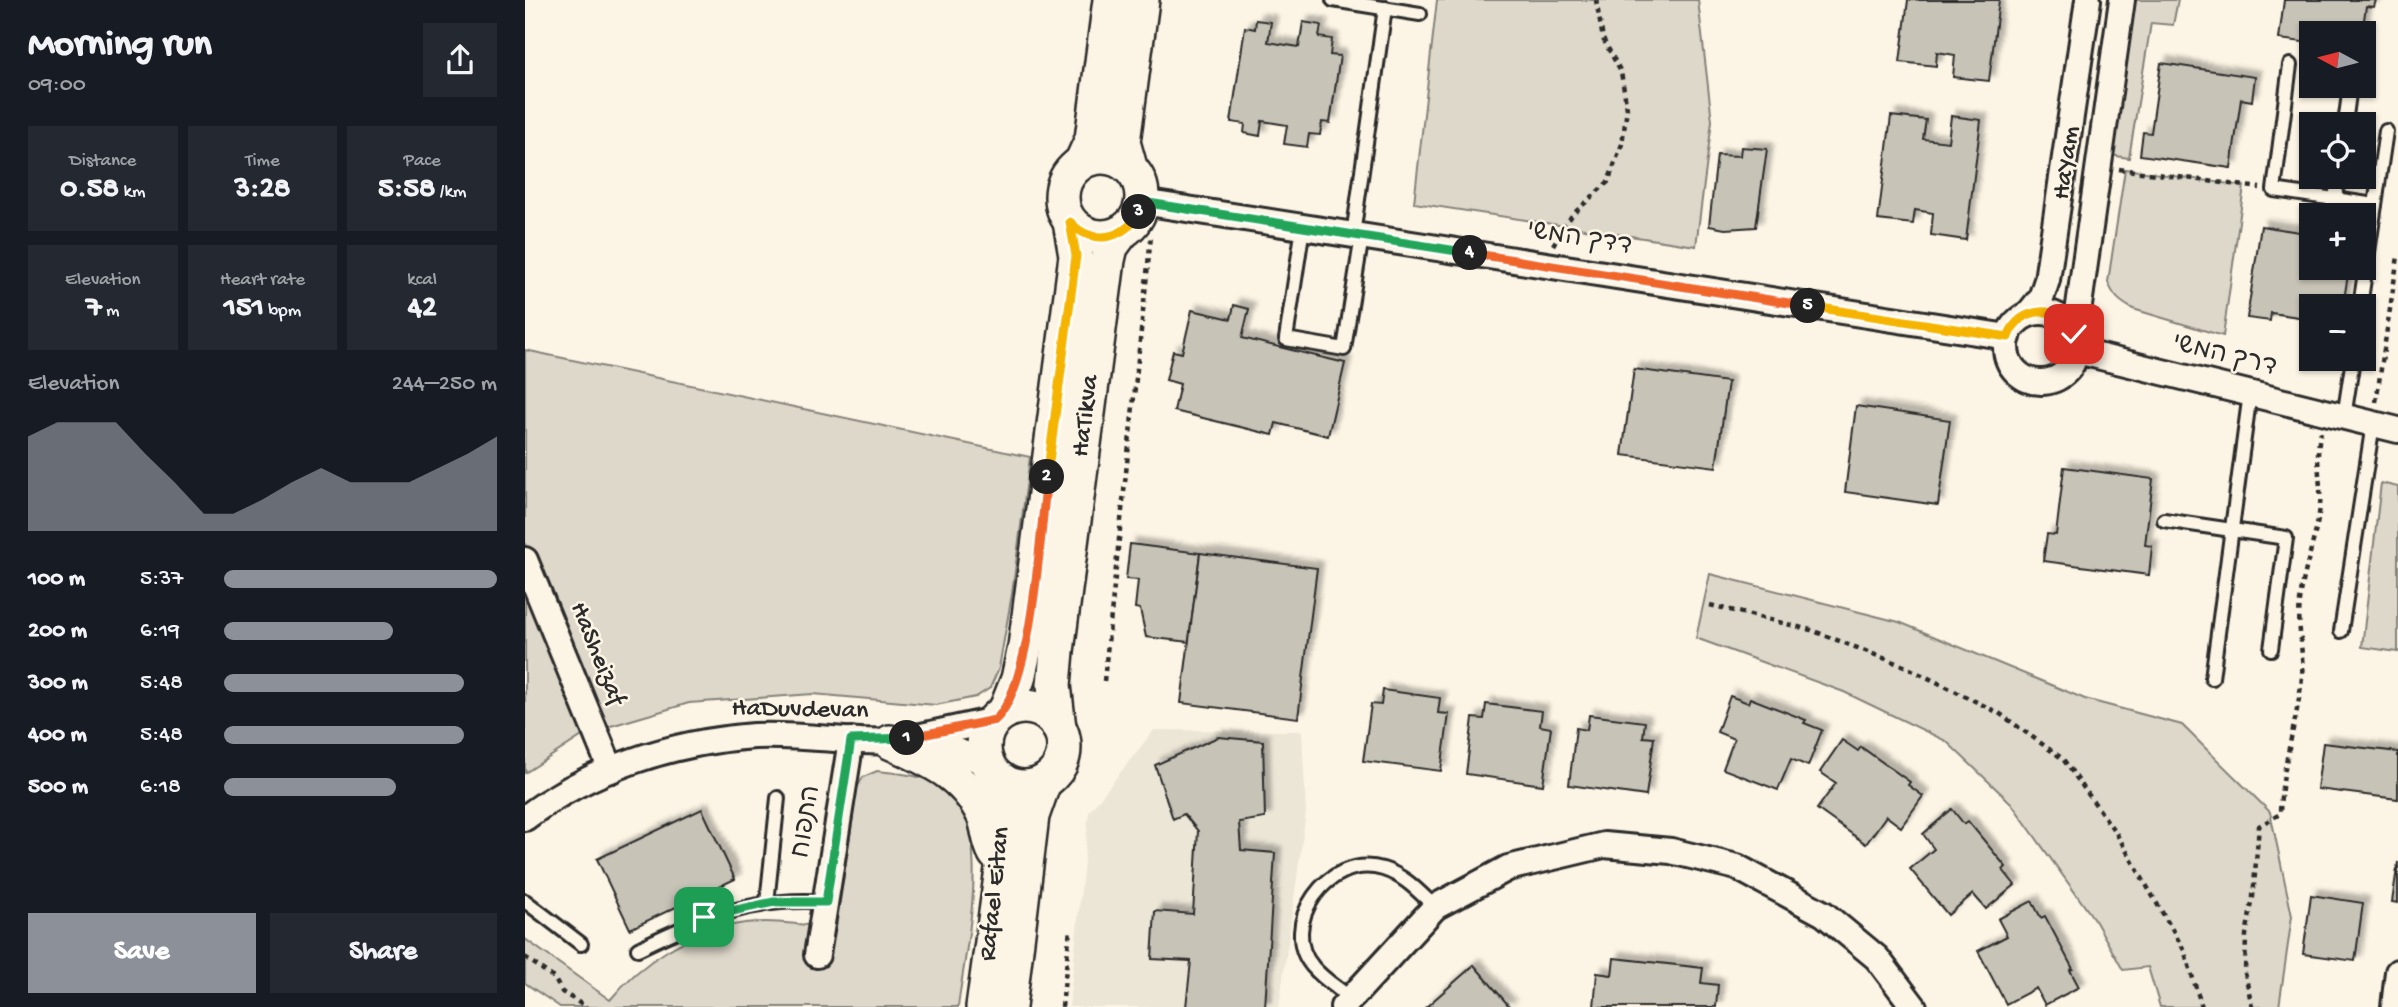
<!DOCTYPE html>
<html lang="en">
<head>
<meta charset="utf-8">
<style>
	:root { --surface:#171b24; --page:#242831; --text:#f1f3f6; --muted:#9ea1a6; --accent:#8c9099 }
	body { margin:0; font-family:"Gochi Hand","Playpen Sans Hebrew",sans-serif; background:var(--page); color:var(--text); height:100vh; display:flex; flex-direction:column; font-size:26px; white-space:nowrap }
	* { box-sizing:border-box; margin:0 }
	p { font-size:23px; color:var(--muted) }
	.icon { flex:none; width:38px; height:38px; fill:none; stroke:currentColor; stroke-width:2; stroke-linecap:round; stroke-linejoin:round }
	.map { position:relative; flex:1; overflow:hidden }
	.details { display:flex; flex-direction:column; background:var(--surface); width:525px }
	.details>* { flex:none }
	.needle { width:46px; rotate:277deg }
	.fabs { position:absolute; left:1774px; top:21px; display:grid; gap:14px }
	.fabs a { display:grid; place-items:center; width:77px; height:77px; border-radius:0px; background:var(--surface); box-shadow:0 2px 5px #0004; font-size:35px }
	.pin { position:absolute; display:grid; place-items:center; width:60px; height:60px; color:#fff; margin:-30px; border-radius:14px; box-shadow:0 4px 10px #0006 }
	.km { position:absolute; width:35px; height:35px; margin:-18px; border-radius:50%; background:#222; color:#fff; font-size:19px; line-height:35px; text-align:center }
	.round { display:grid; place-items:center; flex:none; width:74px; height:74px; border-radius:0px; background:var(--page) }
	.headline { display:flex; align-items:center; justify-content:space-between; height:119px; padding:0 28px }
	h1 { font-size:38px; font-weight:800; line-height:52px }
	.stats { display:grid; grid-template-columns:repeat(3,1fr); gap:10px; height:119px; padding:7px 28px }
	.stats div { display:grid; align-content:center; border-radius:0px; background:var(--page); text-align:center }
	.stats b { font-size:30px; font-weight:800 }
	.stats small { font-size:19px; font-weight:400 }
	.stats p { font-size:19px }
	.chart { height:196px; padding:14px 28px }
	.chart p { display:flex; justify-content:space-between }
	.chart svg { width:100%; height:126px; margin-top:7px; fill:var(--accent); opacity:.7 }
	.primary-button { display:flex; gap:14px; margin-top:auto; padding:14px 28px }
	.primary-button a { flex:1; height:80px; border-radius:0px; background:var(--accent); color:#fff; font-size:28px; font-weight:800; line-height:80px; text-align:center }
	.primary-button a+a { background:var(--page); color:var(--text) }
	ul { padding:0 28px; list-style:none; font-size:23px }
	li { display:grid; grid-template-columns:112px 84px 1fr; align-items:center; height:52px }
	li i { height:18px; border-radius:9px; background:var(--accent) }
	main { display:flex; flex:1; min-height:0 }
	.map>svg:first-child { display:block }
</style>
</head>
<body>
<main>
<section class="details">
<div class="headline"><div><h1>Morning run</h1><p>09:00</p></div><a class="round"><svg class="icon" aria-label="share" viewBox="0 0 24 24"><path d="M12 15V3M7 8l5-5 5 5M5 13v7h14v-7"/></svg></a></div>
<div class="stats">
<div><p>Distance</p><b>0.58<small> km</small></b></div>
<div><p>Time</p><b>3:28</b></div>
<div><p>Pace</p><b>5:58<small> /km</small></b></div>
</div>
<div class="stats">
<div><p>Elevation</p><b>7<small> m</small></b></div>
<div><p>Heart rate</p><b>151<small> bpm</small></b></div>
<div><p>kcal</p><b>42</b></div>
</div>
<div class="chart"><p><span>Elevation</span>244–250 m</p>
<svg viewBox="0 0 160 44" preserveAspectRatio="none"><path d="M0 44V11L10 6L20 6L30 6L40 17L50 27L60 38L70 38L80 33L90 27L100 22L110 27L120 27L130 27L140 22L150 17L160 11V44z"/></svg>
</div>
<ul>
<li><b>100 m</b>5:37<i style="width:100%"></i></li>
<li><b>200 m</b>6:19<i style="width:62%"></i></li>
<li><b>300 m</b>5:48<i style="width:88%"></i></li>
<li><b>400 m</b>5:48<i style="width:88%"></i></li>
<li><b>500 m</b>6:18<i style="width:63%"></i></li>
</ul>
<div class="primary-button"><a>Save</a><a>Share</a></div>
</section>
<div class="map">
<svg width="1873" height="1007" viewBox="0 0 1873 1007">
	<defs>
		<filter id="shadow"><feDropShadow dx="6" dy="-6" stdDeviation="2" flood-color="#0004"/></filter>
	</defs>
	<rect width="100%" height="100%" fill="#fcf5e5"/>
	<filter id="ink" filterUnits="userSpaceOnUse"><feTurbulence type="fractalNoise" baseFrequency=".0143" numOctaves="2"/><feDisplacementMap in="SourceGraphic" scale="14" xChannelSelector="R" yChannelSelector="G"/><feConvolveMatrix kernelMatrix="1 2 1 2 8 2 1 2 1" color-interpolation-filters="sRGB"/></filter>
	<g filter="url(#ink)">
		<polygon fill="#ece6d7" points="629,730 777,731 781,813 754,1007 544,1007 564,812"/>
		<g fill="#ded8ca" stroke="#84827a" stroke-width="2">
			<polygon points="912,0 1173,0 1187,121 1171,246 889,203"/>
			<polygon points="1603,0 1653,0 1648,25 1626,23 1604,158 1579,154"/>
			<path d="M1600,169L1719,186L1698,336L1608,309C1595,302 1588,296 1583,282Z"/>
			<polygon points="0,350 505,457 487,594 474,668 465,688 451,697 411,705 288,694 164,703 62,733 0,773"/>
			<polygon points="1856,483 1873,487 1873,652 1837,647"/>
			<polygon points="1185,574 1374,622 1560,699 1657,725 1745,812 1767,916 1754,1007 1635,1007 1623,967 1598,970 1571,922 1486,803 1421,741 1319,692 1171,638"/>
			<path d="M352,771C374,773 399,775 419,788C472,822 439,954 433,1007H35L0,983V939L85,1000C115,963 165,931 214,924C245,919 280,925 311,928L332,788L338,777Z"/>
		</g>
		<g fill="#c8c3b7" stroke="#2b2b2b" stroke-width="2" filter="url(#shadow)">
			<polygon points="1383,0 1474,0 1464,81 1428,77 1430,55 1412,52 1411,66 1375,62"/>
			<polygon points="1759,0 1851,0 1849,7 1841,6 1837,33 1787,26 1785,43 1754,39"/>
			<polygon points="731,20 746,22 743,42 774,47 778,22 796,25 794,37 807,39 805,55 815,56 805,123 797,122 795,135 784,134 782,147 759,144 762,125 737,121 735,136 719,133 720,124 706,122 720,27 730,29"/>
			<polygon points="1636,63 1730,77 1727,101 1716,99 1706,168 1615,155 1618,132 1626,133"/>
			<polygon points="1366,116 1401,120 1398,139 1423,142 1426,116 1456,120 1441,240 1406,235 1408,213 1390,210 1388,224 1353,220"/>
			<polygon points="1216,147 1242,149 1231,227 1200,229 1184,226 1192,155 1215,156"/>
			<polygon points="1736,226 1787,234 1787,268 1824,268 1818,306 1787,306 1787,319 1746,313 1745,321 1722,318"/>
			<polygon points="709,305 724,309 717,338 820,363 803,436 751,423 748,435 649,411 655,384 641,380 648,351 657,353 667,310 706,319"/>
			<polygon points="1109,369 1203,382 1191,467 1097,455"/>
			<polygon points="1331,406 1425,420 1413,505 1320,492"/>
			<polygon points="1539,467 1628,479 1620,545 1627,546 1624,575 1518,561 1522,534 1531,535"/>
			<polygon points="605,544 675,553 664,642 621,637 615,609 610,608 613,580 601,579"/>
			<polygon points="675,553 792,568 773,718 656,703"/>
			<polygon points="858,690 915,698 913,713 924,714 916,771 838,761 846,704 856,705"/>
			<polygon points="1205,696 1223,703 1225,698 1281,720 1279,723 1297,730 1283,766 1266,759 1253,790 1198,769 1209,739 1192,732"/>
			<polygon points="961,704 1017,711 1015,726 1026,728 1018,785 941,774 948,718 959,719"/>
			<polygon points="1064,715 1120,722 1118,737 1129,738 1121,796 1044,785 1051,728 1062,730"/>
			<polygon points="693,737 738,741 740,818 714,822 716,850 750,853 740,1007 661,1007 666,961 627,959 630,911 668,914 673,831 659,814 648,819 630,765"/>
			<polygon points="1317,740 1333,751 1336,747 1385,782 1383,785 1398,796 1376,827 1361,816 1341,844 1292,809 1311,783 1295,772"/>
			<polygon points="1798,743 1873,752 1873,799 1792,789"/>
			<polygon points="177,809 210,879 105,929 72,859"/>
			<polygon points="1427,809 1439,824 1443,821 1481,867 1478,870 1490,885 1461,909 1448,894 1423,915 1385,869 1409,849 1398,834"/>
			<polygon points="1873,862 1873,903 1867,902"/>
			<polygon points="1786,895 1838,903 1830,961 1778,954"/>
			<polygon points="1507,901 1516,918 1520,916 1548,969 1545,970 1554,987 1520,1005 1511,988 1481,1004 1453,951 1482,936 1473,919"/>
			<polygon points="1089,958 1178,968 1176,983 1193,985 1191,1007 1069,1007 1072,973 1087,975"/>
			<polygon points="949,965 985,1007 901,1007"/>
		</g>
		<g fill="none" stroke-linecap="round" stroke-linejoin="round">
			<defs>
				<g id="lane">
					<polyline points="808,0 895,14"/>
					<polyline points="1765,65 1749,190 1850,205"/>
					<polyline points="1820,124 1825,86"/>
					<polyline points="1810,199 1813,177"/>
					<polyline points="778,227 761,339 819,349 837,236"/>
					<polyline points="828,235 860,8"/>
					<polyline points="1835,306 1861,131"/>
					<polyline points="1819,417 1828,359"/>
					<polyline points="1639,520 1761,538 1746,649"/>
					<polyline points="1816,631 1848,424"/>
					<polyline points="1687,678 1725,393"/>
					<polyline points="0,901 56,944"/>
					<polyline points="242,903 253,798"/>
					<path d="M113,949C173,919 232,896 301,902"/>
					<path d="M825,998C813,988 798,979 788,967C752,926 803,852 858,869C880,876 893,891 910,907"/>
				</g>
				<g id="street">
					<polyline points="617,202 1483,337"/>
					<circle cx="1516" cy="347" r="35"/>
					<polyline points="1504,313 1516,298 1522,280 1563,0"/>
					<polyline points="1550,334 1597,0"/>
					<polyline points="1552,351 1873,430"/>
					<polyline points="0,560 86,770"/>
					<polyline points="392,737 470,720"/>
					<path d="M0,818C64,769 148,742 229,736C264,734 300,739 336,741C380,742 427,741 465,767"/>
					<polyline points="292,955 326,740"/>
					<polyline points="818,1007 910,907 983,868 1079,845 1146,851 1212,867 1299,914 1352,958 1389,1007"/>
					<polyline points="1869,1007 1873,972"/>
				</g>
				<g id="secondary">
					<circle cx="577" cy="197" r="40"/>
					<polyline points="557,161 567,139 585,0"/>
					<polyline points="605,167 598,142 617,0"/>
					<circle cx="499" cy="747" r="40"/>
					<polyline points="480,712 493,679 500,647 551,256 545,222"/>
					<polyline points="534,728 529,685 532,651 583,260 586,247 597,232"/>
					<path d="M365,742C404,759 440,775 459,816C464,828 463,841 470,853"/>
					<polyline points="458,1007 481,840 477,780"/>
					<polyline points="484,1007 507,816 519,782"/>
				</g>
			</defs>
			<use href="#lane" stroke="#2b2b2b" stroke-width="18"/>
			<use href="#street" stroke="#2b2b2b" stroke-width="30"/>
			<use href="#secondary" stroke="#2b2b2b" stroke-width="38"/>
			<g stroke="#2b2b2b" stroke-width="4.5" stroke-dasharray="5 5" stroke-linecap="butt">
				<polyline points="1594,169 1735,188"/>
				<polyline points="1028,245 1047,215 1083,182 1097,144 1102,109 1096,72 1078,39 1071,0"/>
				<polyline points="1851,402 1873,256"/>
				<polyline points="1185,605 1286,630 1379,666 1474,713 1538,759 1591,833 1659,950 1677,1007"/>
				<polyline points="579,681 626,236"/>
				<polyline points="0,957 29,978 37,992 61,1007"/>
				<polyline points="537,1007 545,929"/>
				<path d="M1727,1007L1720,973L1721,935L1728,897L1734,826L1755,814C1756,767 1772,724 1777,677C1779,652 1772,627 1775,602C1778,570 1791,539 1795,507C1797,481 1789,458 1796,432"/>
			</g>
			<use href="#lane" stroke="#fcf5e5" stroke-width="12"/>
			<use href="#street" stroke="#fcf5e5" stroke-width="24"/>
			<use href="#secondary" stroke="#fcf5e5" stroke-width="33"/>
		</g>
	</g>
	<g fill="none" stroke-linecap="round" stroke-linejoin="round" filter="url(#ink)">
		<defs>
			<polyline id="split-1" points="179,917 249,902 301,902 326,740 382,738"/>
			<path id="split-2" d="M382,738L470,720C508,686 515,532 522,477"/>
			<path id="split-3" d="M522,477L551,256L545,222C566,246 600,240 614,212"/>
			<polyline id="split-4" points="614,212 617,202 945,253"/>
			<polyline id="split-5" points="945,253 1283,306"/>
			<path id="split-6" d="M1283,306L1483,337C1494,305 1537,303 1549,334"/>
		</defs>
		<use href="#split-1" stroke="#fff" stroke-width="14"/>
		<use href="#split-2" stroke="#fff" stroke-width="14"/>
		<use href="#split-3" stroke="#fff" stroke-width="14"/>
		<use href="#split-4" stroke="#fff" stroke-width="14"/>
		<use href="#split-5" stroke="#fff" stroke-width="14"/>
		<use href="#split-6" stroke="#fff" stroke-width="14"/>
		<use href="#split-1" stroke="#22a559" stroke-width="9"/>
		<use href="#split-2" stroke="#f0652b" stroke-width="9"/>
		<use href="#split-3" stroke="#f5b400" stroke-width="9"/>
		<use href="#split-4" stroke="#22a559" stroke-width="9"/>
		<use href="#split-5" stroke="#f0652b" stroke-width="9"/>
		<use href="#split-6" stroke="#f5b400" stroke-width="9"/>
	</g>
	<g text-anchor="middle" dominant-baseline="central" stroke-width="5" stroke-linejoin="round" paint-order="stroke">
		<g font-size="26" fill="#2b2b2b" stroke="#fcf5e5">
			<text transform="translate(1543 163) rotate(-82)">HaYam</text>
			<text transform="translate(1054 240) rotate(9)">דדך המשי</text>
			<text transform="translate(1699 357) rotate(14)">דרך המשי</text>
			<text transform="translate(562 416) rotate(-83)">HaTikva</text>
			<text transform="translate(71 654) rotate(68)">HaSheizaf</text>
			<text transform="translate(275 711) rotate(1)">HaDuvdevan</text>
			<text transform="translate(283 822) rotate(-81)">התפוח</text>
			<text transform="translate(471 894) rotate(-84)">Rafael Eitan</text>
		</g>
	</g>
</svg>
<div class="fabs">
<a><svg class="needle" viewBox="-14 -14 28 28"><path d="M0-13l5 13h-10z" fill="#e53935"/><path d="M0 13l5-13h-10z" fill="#9ea1a6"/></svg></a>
<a><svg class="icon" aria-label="locate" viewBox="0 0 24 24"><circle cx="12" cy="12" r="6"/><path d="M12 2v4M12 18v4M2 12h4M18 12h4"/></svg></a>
<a>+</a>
<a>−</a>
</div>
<div class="pin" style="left:179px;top:917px;background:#1e9e55"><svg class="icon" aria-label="arrive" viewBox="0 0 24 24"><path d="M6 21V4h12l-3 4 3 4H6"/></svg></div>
<div class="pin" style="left:1549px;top:334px;background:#d93025"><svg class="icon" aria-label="check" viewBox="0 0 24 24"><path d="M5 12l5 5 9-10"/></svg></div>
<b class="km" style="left:382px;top:738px">1</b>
<b class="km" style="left:522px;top:477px">2</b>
<b class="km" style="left:614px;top:212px">3</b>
<b class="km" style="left:945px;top:253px">4</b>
<b class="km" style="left:1283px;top:306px">5</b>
</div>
</main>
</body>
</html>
